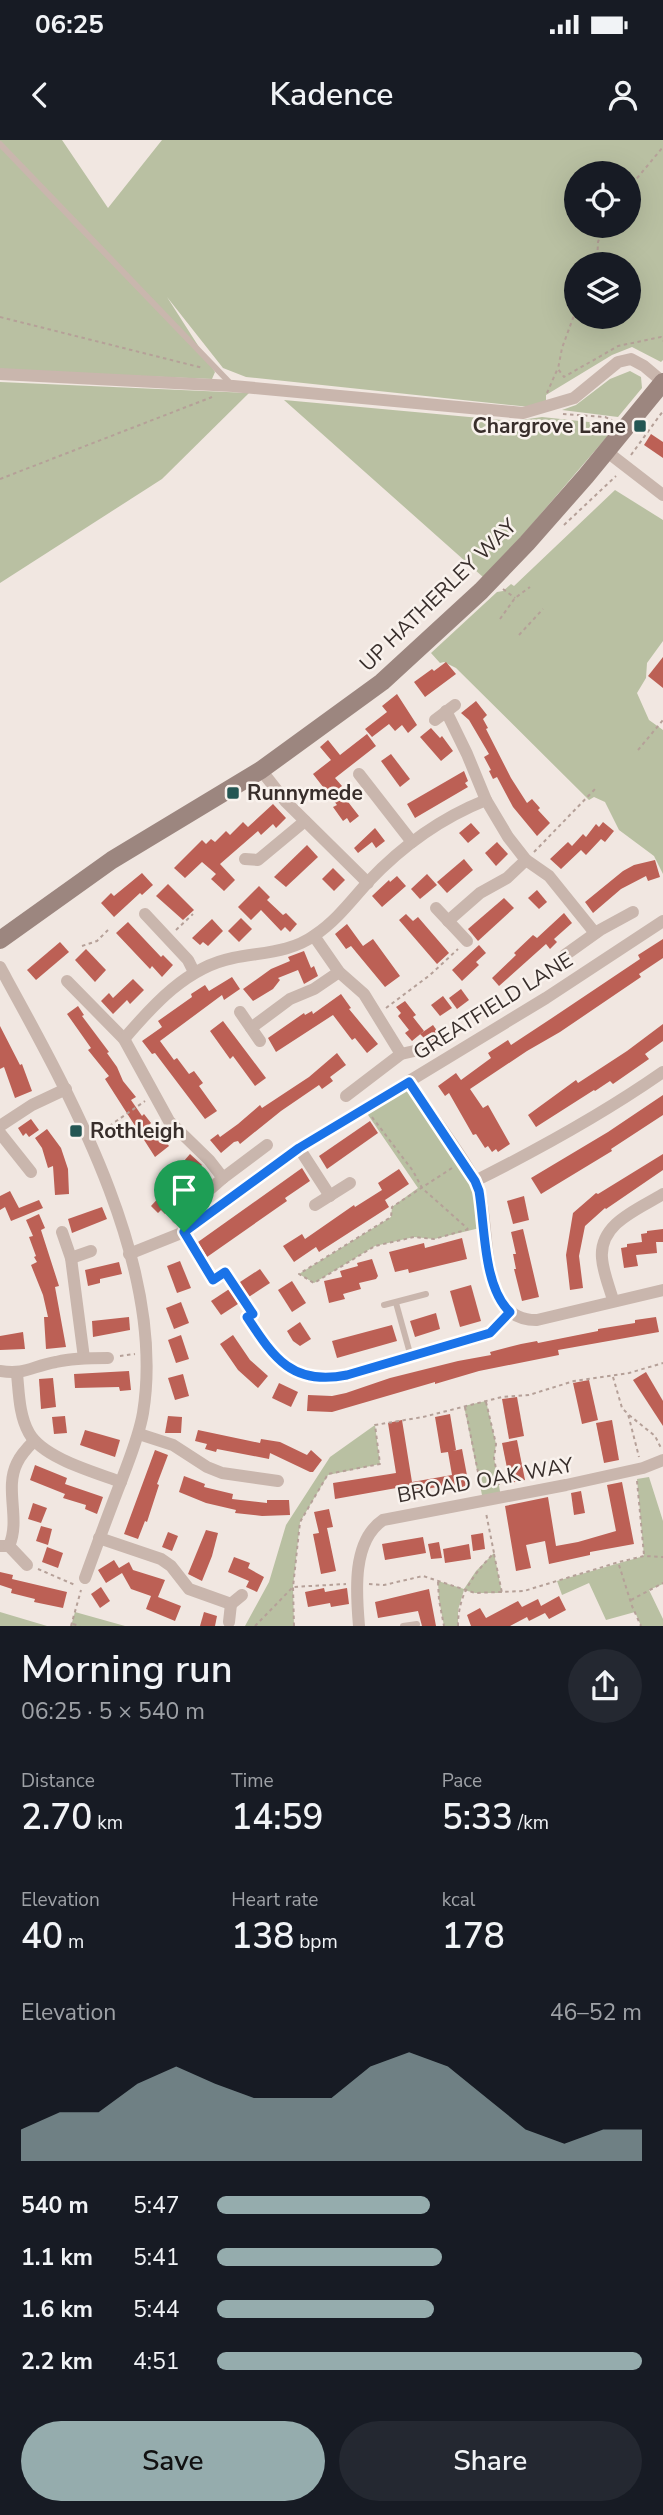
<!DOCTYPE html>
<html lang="en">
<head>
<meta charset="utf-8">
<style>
	:root { --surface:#171b24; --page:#242831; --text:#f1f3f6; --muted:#9ea1a6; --accent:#95acad }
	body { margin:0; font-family:"Nunito Sans",sans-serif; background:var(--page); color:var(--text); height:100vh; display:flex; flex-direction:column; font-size:26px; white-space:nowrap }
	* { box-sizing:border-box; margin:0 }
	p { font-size:23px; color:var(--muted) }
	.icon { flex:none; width:38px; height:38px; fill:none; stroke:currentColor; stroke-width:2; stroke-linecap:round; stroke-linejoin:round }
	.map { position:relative; height:1486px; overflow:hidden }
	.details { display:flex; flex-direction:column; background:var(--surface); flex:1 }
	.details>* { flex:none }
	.buttons { position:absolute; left:564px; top:21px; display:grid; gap:14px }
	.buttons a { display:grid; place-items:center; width:77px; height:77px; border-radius:50%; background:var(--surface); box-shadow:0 7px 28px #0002; font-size:35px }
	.pin { position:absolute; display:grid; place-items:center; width:60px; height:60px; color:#fff; margin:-72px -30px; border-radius:50% 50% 50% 0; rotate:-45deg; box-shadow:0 0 7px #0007 }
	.pin .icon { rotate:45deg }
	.round { display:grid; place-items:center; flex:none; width:74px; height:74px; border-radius:37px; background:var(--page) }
	.headline { display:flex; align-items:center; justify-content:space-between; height:119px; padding:0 21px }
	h1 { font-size:38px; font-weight:600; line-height:52px }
	.stats { display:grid; grid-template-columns:repeat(3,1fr); gap:10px; height:119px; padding:7px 21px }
	.stats div { display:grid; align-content:center }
	.stats b { font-size:35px; font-weight:600 }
	.stats small { font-size:19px; font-weight:400 }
	.stats p { font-size:19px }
	.chart { height:196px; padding:14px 21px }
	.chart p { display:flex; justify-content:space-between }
	.chart svg { width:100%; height:126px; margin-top:7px; fill:var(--accent); opacity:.7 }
	.action { display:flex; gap:14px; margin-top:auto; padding:14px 21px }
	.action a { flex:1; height:80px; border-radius:42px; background:var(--accent); color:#111; font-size:28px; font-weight:600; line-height:80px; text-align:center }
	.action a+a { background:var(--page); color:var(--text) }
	ul { padding:0 21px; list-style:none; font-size:23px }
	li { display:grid; grid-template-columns:112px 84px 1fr; align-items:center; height:52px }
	li i { height:18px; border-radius:9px; background:var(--accent) }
	.status { display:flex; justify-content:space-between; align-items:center; height:49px; padding:0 35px; background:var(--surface); direction:ltr }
	.status svg { height:19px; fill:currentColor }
	header { display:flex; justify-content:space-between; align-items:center; height:91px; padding:0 21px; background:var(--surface); font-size:32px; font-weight:600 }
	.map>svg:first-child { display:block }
</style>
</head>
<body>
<div class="status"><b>06:25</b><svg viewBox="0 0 49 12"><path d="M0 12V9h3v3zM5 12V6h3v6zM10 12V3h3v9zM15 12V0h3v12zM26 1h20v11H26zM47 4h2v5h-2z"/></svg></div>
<header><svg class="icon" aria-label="back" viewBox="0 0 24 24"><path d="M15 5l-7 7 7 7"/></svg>Kadence<svg class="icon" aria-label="person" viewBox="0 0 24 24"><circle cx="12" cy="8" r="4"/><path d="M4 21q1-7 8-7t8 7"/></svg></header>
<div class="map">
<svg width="663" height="1486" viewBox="0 0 663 1486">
	<rect width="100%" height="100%" fill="#f1e7e1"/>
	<g fill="#b9c0a2" fill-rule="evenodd">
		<path d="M0,0H62L108,68L162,0H663V220L661,222L632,207L612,215L546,255V261L530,267L246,237L223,228L167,157L215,232L212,239L0,230ZM576,33H628V86H576ZM576,124H628V177H576Z"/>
		<polygon points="630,231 641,237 642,248 618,277 562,270 576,265 610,239"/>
		<polygon points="0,242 249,253 162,339 0,443"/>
		<polygon points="284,260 514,281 542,277 617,285 521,397 483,437"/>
		<polygon points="615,350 663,380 663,501 647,523 646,538 637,553 649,580 663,590 663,734 654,716 619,690 605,662 594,657 589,660 456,528 444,522 440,523 431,513 497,452 503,451 511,444 514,446"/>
		<polygon points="409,942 462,1021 484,1087 434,1099 414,1097 375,1106 314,1143 299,1134 391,1077 392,1067 418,1048 364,969"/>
		<polygon points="486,1261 496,1304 494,1318 501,1357 483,1360 464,1266"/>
		<polygon points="375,1285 380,1324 328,1335 300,1382 293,1447 294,1486 245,1486 269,1442 286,1385 330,1317"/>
		<polygon points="649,1337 663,1381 663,1444 649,1450 663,1479 663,1486 641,1486 635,1472 606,1480 589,1443 562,1455 557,1441 644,1416 637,1339"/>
		<polygon points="494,1413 502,1453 475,1453 464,1450 458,1470 458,1486 444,1486 439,1460 438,1441 464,1449 476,1431"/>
		<polygon points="0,1472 47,1486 0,1486"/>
		<polygon points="75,1472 125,1486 71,1486"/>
	</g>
	<g fill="#bc6055">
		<polygon points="651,294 663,302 663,318 644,305"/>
		<polygon points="663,517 663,548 648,536"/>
		<polygon points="446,522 456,534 425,557 414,542 432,529 434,531"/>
		<polygon points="397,554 417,585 408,593 402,585 395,591 389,584 372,597 365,589 387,572 382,566"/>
		<polygon points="476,561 487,575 483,579 488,588 486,589 511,638 527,663 532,659 540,668 538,670 550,683 537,696 513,667 497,637 493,639 489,631 491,630 484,617 489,614 469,580 461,573"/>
		<polygon points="431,588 440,598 442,596 453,611 441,621 420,597"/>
		<polygon points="367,594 376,606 335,638 342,646 338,649 359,676 350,683 347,678 343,681 333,667 337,665 313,634 331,620 320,607 328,600 340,615"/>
		<polygon points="391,614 410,639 400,647 381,621"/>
		<polygon points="464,631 468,641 465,643 468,647 415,678 407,664"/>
		<polygon points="273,664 286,678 276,688 273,684 261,695 258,691 220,724 235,740 224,751 211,739 216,734 202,722 185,738 174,728 202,700 206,704 211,699 215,702 226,691 230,695 243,682 248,687"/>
		<polygon points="603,682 614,691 605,702 601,699 586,715 581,710 561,729 550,719 568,702 572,706 583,694 586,697 596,684 599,687"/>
		<polygon points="471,683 480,693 468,703 459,693"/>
		<polygon points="375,688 385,701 376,708 372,702 358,713 354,708"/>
		<polygon points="497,702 508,714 496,726 485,713"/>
		<polygon points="307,705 318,717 286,747 274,737"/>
		<polygon points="464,719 473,730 447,753 437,742"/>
		<polygon points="655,720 660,737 648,741 646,736 621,749 593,773 585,762 623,731 634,725"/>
		<polygon points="333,728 345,740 334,751 322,739"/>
		<polygon points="142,733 153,745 142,755 140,753 114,777 101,763 111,753 114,756"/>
		<polygon points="427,734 437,745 420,759 411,749"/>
		<polygon points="397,736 406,746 382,767 372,756 389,740 390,742"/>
		<polygon points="168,744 194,770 183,780 156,756"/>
		<polygon points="259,746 270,757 267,760 283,775 286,773 297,784 290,792 285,787 281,791 261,770 251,780 238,767"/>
		<polygon points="537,750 547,762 539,769 528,758"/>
		<polygon points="504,758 514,768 478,801 468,789"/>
		<polygon points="564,773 572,783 554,799 557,802 550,809 546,804 499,846 492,838 516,815 514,813 533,795 537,798"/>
		<polygon points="406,774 413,781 418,777 449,813 437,824 399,780"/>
		<polygon points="241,778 252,789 239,802 228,791"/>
		<polygon points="212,779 223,791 208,806 203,802 200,805 192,798"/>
		<polygon points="128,782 161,817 163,815 173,825 162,837 152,826 150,829 116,793"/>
		<polygon points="347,784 363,806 373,799 400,836 385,847 351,806 346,809 335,794"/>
		<polygon points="663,799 663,818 639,834 641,837 560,892 527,911 470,949 483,968 488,965 510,1004 498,1012 496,1009 492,1012 488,1006 485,1008 476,994 473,995 449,953 445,956 438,946 456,933 461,940 491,918 488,913 508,900 511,905 552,878 640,819 638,815"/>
		<polygon points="60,802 69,812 36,840 27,830"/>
		<polygon points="479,805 486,813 476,822 479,825 462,841 452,830"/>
		<polygon points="86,809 106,830 95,842 75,820"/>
		<polygon points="304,811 311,828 314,826 318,836 304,844 298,830 278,838 280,840 273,849 253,861 243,849 271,829 290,821 288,817"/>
		<polygon points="232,837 240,849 224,860 222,855 160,901 174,920 177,918 189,934 194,931 203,943 199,946 217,971 205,979 155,913 152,914 142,901 162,887 158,881 192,857 191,854 205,845 209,851"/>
		<polygon points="133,839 144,850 130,864 127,860 113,874 101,861 109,853 113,858"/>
		<polygon points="461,849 469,860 457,869 449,858"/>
		<polygon points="341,854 351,868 349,869 378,904 367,913 355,898 352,900 333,875 276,912 268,898 304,873 305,875 312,871 313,874"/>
		<polygon points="443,856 452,868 440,876 431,865"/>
		<polygon points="405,861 416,875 413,877 424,891 412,901 405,893 409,890 398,876 401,873 396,867"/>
		<polygon points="78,866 84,875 82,876 109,912 107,913 117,927 123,941 136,957 131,960 142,976 144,974 151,983 149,985 161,1001 164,999 169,1006 155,1017 105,939 109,936 88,910 91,908 67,874"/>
		<polygon points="223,881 266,938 255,946 233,916 230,919 210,891"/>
		<polygon points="663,884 663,901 645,914 649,919 613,944 610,941 595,951 594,950 536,987 528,975 576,940 578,943 627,911"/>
		<polygon points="433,885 440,895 429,903 420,894"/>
		<polygon points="0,886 20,925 22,924 32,951 15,958 4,927 0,929"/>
		<polygon points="337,913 346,925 330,937 333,941 322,949 319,945 281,971 240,1004 238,1001 234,1002 221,1013 210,1000 218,994 220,997 238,984 260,965 262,968 309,937"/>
		<polygon points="663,955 663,975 611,1009 612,1011 541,1054 531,1038 608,992"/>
		<polygon points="31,979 39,990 29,997 26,993 23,996 18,988"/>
		<polygon points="370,981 378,993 327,1029 319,1016"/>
		<polygon points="47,989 61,1008 68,1029 69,1054 55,1055 53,1026 48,1028 42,1008 35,998"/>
		<polygon points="190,1014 202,1025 191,1037 194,1040 165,1074 161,1070 158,1073 151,1066 163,1053 159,1050"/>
		<polygon points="663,1014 663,1030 606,1069 605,1068 585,1086 579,1116 583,1148 570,1150 566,1115 573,1073 596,1053 598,1054"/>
		<polygon points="302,1028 310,1041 285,1058 287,1061 207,1117 198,1102"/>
		<polygon points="399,1029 409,1044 385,1060 389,1067 319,1112 316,1107 294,1122 283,1106 302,1094 305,1099 354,1065 355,1067 382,1050 378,1043"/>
		<polygon points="10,1051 19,1068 39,1060 43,1068 11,1081 5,1067 0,1070 0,1056"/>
		<polygon points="524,1056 529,1080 513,1084 507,1061"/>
		<polygon points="102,1067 107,1079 72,1093 68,1079"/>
		<polygon points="39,1074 45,1088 41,1090 59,1146 55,1147 66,1207 46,1209 44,1177 48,1177 43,1155 31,1125 37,1122 34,1117 36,1116 29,1097 33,1096 26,1080"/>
		<polygon points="523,1089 539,1157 522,1161 514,1129 516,1129 513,1114 516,1114 511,1092"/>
		<polygon points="663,1089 663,1102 656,1102 657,1113 636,1115 638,1126 624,1128 621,1108 627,1107 627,1104 642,1102 641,1094 647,1093 647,1091"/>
		<polygon points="462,1098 467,1119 409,1133 408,1129 395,1132 389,1112 424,1103 425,1108"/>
		<polygon points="372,1119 378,1136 376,1139 359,1143 361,1149 343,1154 345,1159 329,1163 324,1141 342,1137 340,1131 358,1126 357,1123"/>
		<polygon points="180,1121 191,1148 177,1153 167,1126"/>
		<polygon points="119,1122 122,1134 100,1139 100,1143 88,1146 85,1130"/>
		<polygon points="260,1129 270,1143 221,1175 211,1161"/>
		<polygon points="292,1141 306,1163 292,1172 278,1150"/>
		<polygon points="471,1145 481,1181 460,1187 450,1151"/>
		<polygon points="181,1162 189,1183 174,1189 166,1168"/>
		<polygon points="436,1173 440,1189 415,1197 410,1181"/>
		<polygon points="129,1177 130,1190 93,1197 92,1181"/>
		<polygon points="656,1177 659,1192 558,1210 559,1215 479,1231 435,1244 435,1242 332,1272 307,1271 308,1255 332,1256 346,1253 390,1238 458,1221 491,1215 490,1212 521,1204 537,1201 538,1203 598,1191 598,1189 635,1183 635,1180"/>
		<polygon points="300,1182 311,1199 300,1206 293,1201 287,1191"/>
		<polygon points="392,1185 397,1201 337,1218 332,1201"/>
		<polygon points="23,1192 25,1209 0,1210 0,1196"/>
		<polygon points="181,1195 189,1219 176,1223 168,1200"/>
		<polygon points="233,1195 250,1220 268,1236 258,1248 238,1230 220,1204"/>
		<polygon points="129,1231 131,1250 120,1251 119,1247 75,1248 74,1234"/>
		<polygon points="646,1232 663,1261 663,1286 633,1240"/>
		<polygon points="183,1234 189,1256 175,1260 168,1238"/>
		<polygon points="53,1238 56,1267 41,1269 39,1239"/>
		<polygon points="589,1240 598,1280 582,1284 573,1243"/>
		<polygon points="279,1243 298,1252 291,1267 272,1258"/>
		<polygon points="517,1257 524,1296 509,1299 502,1259"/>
		<polygon points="450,1274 456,1310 453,1311 462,1309 469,1346 455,1348 454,1344 404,1353 402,1347 335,1359 333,1343 396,1333 388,1283 402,1280 412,1342 452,1335 448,1312 441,1313 435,1277"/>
		<polygon points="65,1276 67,1293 54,1294 52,1277"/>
		<polygon points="168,1276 182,1277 181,1293 165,1293"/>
		<polygon points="612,1280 619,1320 604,1323 596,1283"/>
		<polygon points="85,1290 120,1300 115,1317 80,1305"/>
		<polygon points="198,1290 260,1303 261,1299 280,1302 307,1315 311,1310 322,1320 313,1332 310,1332 270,1313 269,1319 217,1309 216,1312 205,1309 207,1304 195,1301"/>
		<polygon points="517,1300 525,1340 510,1343 502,1303"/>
		<polygon points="155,1310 168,1315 157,1344 159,1345 147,1382 145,1381 138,1399 124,1394"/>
		<polygon points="35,1325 67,1338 65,1344 103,1357 97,1374 85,1369 86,1365 63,1358 65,1354 30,1340"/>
		<polygon points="184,1336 205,1344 204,1347 233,1354 232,1359 267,1363 267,1360 289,1360 290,1375 262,1376 235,1373 236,1370 206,1363 179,1352"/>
		<polygon points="622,1342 634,1404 590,1412 590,1415 549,1424 545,1401 526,1405 531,1428 516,1431 505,1366 548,1357 556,1406 578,1402 616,1391 607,1345"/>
		<polygon points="581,1351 585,1373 574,1375 571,1353"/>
		<polygon points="33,1363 47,1368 41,1383 28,1379"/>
		<polygon points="329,1369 333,1387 327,1388 336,1431 321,1434 313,1394 319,1393 314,1372"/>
		<polygon points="41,1386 52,1389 48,1405 36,1401"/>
		<polygon points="206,1390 218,1393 212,1416 202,1441 188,1434"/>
		<polygon points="168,1392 178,1396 172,1411 162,1407"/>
		<polygon points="483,1393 485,1409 473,1411 471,1395"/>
		<polygon points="423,1397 426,1413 385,1420 382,1404"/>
		<polygon points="439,1402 442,1418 431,1419 428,1404"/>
		<polygon points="469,1404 471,1419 445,1423 443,1409"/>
		<polygon points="47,1407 63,1413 58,1428 42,1422"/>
		<polygon points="234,1417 250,1423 248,1428 264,1437 257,1452 246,1447 249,1441 228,1432"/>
		<polygon points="114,1420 119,1428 129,1422 133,1430 165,1440 158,1457 181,1466 175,1481 146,1469 151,1456 131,1449 122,1433 106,1443 98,1430"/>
		<polygon points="0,1432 13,1435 12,1439 67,1452 63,1468 34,1462 35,1459 11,1453 12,1449 0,1445"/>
		<polygon points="101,1447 110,1461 100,1468 91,1454"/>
		<polygon points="324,1448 325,1452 347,1448 349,1464 331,1467 330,1463 308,1467 305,1452"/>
		<polygon points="429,1449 436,1486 422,1486 418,1471 378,1478 375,1462"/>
		<polygon points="559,1456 566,1470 549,1479 545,1473 529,1481 527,1477 510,1486 471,1486 467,1475 480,1468 486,1478 518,1461 522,1467 538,1459 541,1466"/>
		<polygon points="204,1472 217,1476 215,1486 200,1486"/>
	</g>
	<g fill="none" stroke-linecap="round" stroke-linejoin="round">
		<g stroke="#b5a098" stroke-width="2" stroke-dasharray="3.5 3.5" stroke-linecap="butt">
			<polyline points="628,49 663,7"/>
			<polyline points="597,124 598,102 604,86"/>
			<polyline points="576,170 562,208 558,229 564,237 618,206 661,197 663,201"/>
			<polyline points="0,177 203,228"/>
			<polyline points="547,253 557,230"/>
			<polyline points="563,274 605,277 612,280"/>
			<polyline points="631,315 663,271"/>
			<polyline points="0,339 212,257"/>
			<polyline points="564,385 616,336"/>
			<polyline points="503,449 515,458"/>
			<polyline points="500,479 515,458 530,447"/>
			<polyline points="519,495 543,469"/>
			<polyline points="638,610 663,580"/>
			<polyline points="534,712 597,647"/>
			<polyline points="176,790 193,774"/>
			<polyline points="82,806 97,801 108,790"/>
			<polyline points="386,868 430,835 458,809"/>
			<polyline points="372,977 413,1031 422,1048 468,1089"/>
			<polyline points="98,994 145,961"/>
			<polyline points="452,1028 392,1067 391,1077 299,1134 314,1143 375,1106 414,1097 434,1099 469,1089"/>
			<polyline points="190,1102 213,1140 225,1132 246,1163"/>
			<polyline points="120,1216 135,1214"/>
			<polyline points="613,1237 622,1268 628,1274 639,1317"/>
			<polyline points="486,1262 496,1304 494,1318 499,1345"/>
			<polyline points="465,1267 481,1347"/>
			<polyline points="629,1275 655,1296 661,1308"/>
			<polyline points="637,1341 644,1415"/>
			<polyline points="494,1414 502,1453"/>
			<polyline points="619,1425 632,1466 641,1486"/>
			<polyline points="38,1429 75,1445"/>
			<polyline points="438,1442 439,1460 444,1486"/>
			<polyline points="369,1444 384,1445 423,1436 475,1453 524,1451 619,1422 644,1416 663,1417"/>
			<polyline points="631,1460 663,1443"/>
			<polyline points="73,1484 80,1486"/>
			<polyline points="71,1486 81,1450"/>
			<polyline points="255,1486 293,1447 346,1444"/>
			<polyline points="294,1486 293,1447 300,1382 328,1334 380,1324 375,1285 423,1277 502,1257 529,1255 574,1241 629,1233 663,1223"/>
			<path d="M458,1486C458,1454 473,1435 494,1413L486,1373"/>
		</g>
		<g stroke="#c9b6ad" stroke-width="6">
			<polyline points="0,4 232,245"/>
			<polyline points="396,1163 411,1217"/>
			<polyline points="384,1165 426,1154"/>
			<polyline points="403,1486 417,1484"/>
		</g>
		<g stroke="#c9b6ad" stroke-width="12">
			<polyline points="0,234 233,246 523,273 574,258 618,222 631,219 644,226 663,242"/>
			<polyline points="606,311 663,355"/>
			<polyline points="446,571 467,614 486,660 508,697 526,720 549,736 595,793"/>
			<polyline points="435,580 455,565"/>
			<polyline points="261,630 286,662 368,743"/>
			<polyline points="359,634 412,702"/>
			<polyline points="245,719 258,720 305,681"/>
			<polyline points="436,768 467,801"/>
			<polyline points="145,774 188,820 194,832"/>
			<polyline points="448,781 480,753 507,738 526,720"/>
			<polyline points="314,796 339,832 364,854 401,914"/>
			<polyline points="565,815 600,790 633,772"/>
			<path d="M0,827C69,953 167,1125 143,1273C139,1296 130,1317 122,1339C109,1372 97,1405 85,1438"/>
			<polyline points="67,841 124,899 169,981 209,1020 223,1038"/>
			<polyline points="240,872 260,901"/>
			<polyline points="251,888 290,859 314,849 339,832"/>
			<path d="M124,899C153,865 187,827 233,818C262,812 290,813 315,795C336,781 351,761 368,742C401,707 441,678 486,660"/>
			<path d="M409,942C430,974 456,1006 475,1040C494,1078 473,1181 537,1180L663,1150"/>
			<polyline points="346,956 401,914 423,909"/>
			<polyline points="0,986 32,965 66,949"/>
			<polyline points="0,993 31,1032"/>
			<polyline points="299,1008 330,1056"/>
			<path d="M475,1041C541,1008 603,974 663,932"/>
			<polyline points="315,1065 350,1043"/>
			<polyline points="177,1078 223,1038 267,1005"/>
			<polyline points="62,1092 71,1118 84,1218"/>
			<polyline points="129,1114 184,1092 299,1008 546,858 663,781"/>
			<polyline points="71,1118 91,1111"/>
			<path d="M613,1160C609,1146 603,1132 602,1118C599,1083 639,1069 663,1054"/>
			<path d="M253,1174L247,1177C274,1218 292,1246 347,1235L476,1198L490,1193L510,1173"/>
			<path d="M0,1231C26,1235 32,1226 56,1222C73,1218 90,1218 108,1218"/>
			<path d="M17,1234C19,1253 19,1275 29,1293C43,1318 94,1332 121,1342"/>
			<polyline points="139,1294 173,1305 207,1327 222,1333 278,1341"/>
			<polyline points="99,1398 161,1419 171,1426 189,1449 231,1464 242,1455"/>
			<polyline points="0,1406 9,1406 27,1425"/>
			<path d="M9,1406C21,1379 4,1349 17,1323C21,1314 28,1307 34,1301"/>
			<polyline points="229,1482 231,1464"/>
			<path d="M359,1486C356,1452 352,1401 383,1380L566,1345L643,1328L663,1320"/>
		</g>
		<polyline stroke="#9c867f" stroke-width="18" points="0,800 112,720 261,630 382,542 481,451 527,403 586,336 663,242"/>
	</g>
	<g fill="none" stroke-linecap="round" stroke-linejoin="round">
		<defs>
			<path id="route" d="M409,942L475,1041L479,1051C485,1086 483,1147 510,1172L490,1193L347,1235C292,1246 274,1218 247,1177L253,1174L225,1132L213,1140L184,1092L299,1008Z"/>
		</defs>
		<use href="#route" stroke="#fff" stroke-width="14"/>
		<use href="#route" stroke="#1a73e8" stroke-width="9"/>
	</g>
	<g fill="#245653" stroke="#f9f2ed" stroke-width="2.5">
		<rect x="633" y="279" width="14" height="14" rx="3.5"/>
		<rect x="226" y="646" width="14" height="14" rx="3.5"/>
		<rect x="69" y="984" width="14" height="14" rx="3.5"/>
	</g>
	<g text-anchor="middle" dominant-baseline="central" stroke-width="5" stroke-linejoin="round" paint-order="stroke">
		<g font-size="21" font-weight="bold" fill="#382e2b" stroke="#f9f2ed" text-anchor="start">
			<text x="626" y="286" text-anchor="end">Chargrove Lane</text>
			<text x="247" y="653">Runnymede</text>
			<text x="90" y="991">Rothleigh</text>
		</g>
		<g font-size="21" fill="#382e2b" stroke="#f9f2ed">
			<text transform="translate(438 455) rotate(-44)">UP HATHERLEY WAY</text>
			<text transform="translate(493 866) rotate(-32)">GREATFIELD LANE</text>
			<text transform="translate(485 1340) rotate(-10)">BROAD OAK WAY</text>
		</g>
	</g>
</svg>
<div class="buttons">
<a><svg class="icon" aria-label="locate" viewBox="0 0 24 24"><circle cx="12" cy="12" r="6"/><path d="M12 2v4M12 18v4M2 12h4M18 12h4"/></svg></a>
<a><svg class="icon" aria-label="layers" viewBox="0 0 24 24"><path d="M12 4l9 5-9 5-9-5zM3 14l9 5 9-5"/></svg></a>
</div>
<div class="pin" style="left:184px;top:1092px;background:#1e9e55"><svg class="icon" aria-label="arrive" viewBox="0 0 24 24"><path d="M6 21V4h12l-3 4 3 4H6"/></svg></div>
</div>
<section class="details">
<div class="headline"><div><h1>Morning run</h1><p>06:25 · 5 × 540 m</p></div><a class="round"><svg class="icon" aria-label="share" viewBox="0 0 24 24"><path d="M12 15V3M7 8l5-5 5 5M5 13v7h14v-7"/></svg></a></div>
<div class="stats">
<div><p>Distance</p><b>2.70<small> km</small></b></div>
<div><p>Time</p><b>14:59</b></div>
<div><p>Pace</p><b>5:33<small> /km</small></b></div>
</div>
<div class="stats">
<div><p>Elevation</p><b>40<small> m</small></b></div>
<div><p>Heart rate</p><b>138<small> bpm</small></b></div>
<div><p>kcal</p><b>178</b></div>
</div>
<div class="chart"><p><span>Elevation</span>46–52 m</p>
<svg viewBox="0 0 160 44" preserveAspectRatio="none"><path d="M0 44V33L10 27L20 27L30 17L40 11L50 17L60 22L70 22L80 22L90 11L100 6L110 11L120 22L130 33L140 38L150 33L160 33V44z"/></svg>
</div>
<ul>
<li><b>540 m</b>5:47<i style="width:50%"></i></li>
<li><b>1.1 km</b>5:41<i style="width:53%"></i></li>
<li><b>1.6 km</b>5:44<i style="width:51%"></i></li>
<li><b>2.2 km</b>4:51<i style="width:100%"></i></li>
</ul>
<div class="action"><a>Save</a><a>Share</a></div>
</section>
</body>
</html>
